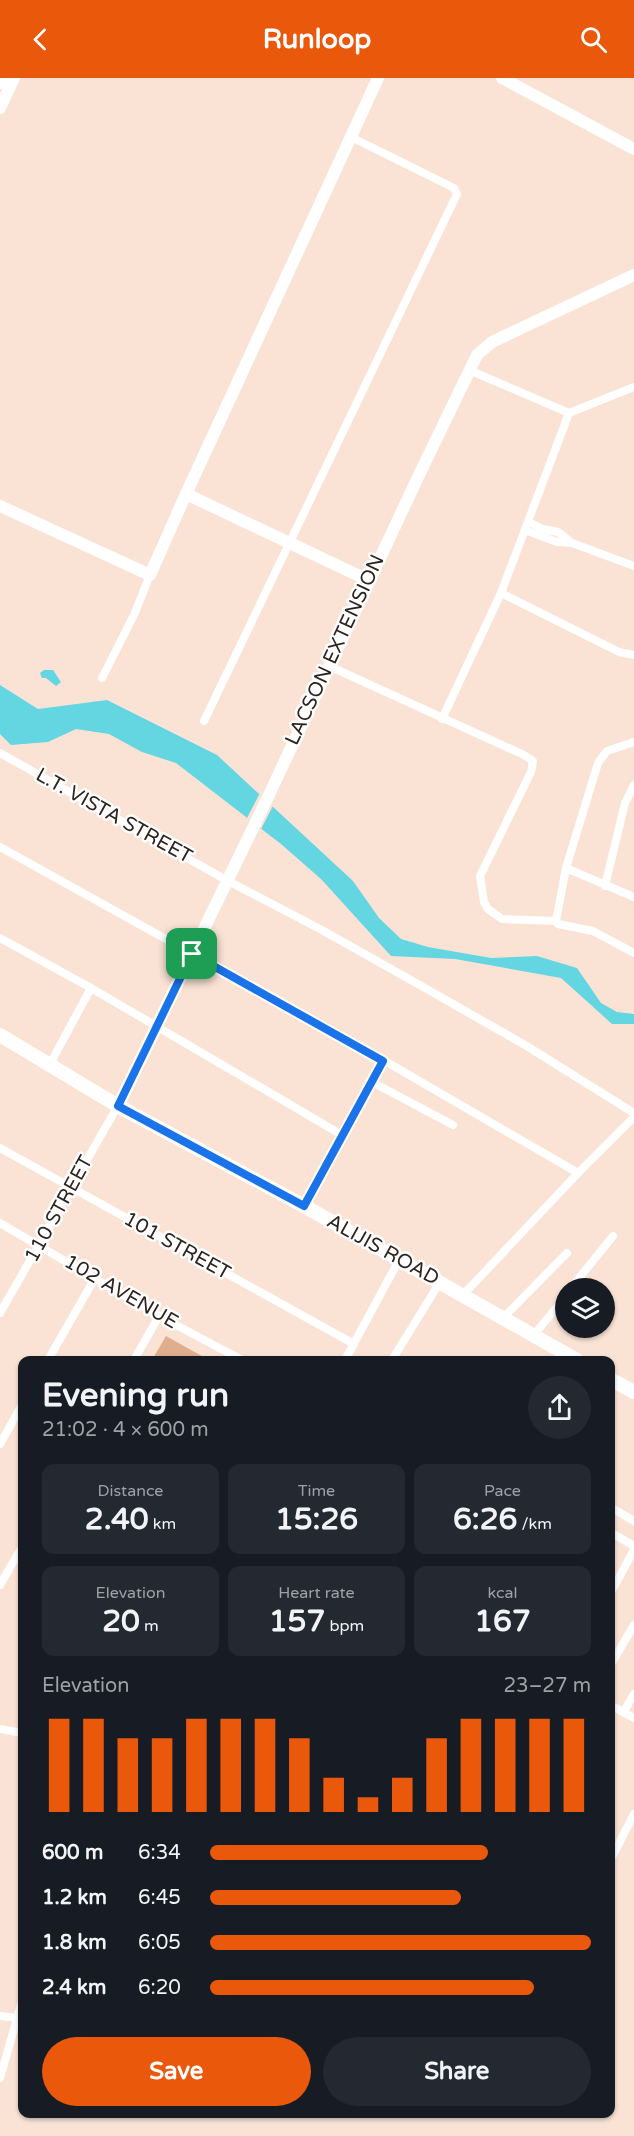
<!DOCTYPE html>
<html lang="en">
<head>
<meta charset="utf-8">
<style>
	:root { --surface:#171b24; --page:#242831; --text:#f1f3f6; --muted:#9ea1a6; --accent:#ea580c }
	body { margin:0; font-family:"Varela Round",sans-serif; background:var(--page); color:var(--text); height:100vh; display:flex; flex-direction:column; font-size:22px; white-space:nowrap }
	* { box-sizing:border-box; margin:0 }
	p { font-size:20px; color:var(--muted) }
	.icon { flex:none; width:33px; height:33px; fill:none; stroke:currentColor; stroke-width:2; stroke-linecap:round; stroke-linejoin:round }
	.map { position:relative; flex:1; overflow:hidden }
	.side { position:absolute; left:18px; top:1278px; width:597px; height:762px; display:flex; flex-direction:column; background:var(--surface); border-radius:12px; box-shadow:0 2px 4px #0004 }
	.side>* { flex:none }
	.tools { position:absolute; left:555px; top:1200px; display:grid; gap:12px }
	.tools a { display:grid; place-items:center; width:60px; height:60px; border-radius:50%; background:var(--surface); box-shadow:0 2px 4px #0004; font-size:30px }
	.pin { position:absolute; display:grid; place-items:center; width:51px; height:51px; color:#fff; margin:-26px; border-radius:12px; box-shadow:0 3px 9px #0006 }
	.round { display:grid; place-items:center; flex:none; width:63px; height:63px; border-radius:32px; background:var(--page) }
	.overview { display:flex; align-items:center; justify-content:space-between; height:102px; padding:0 24px }
	h1 { font-size:33px; font-weight:700; line-height:45px }
	.stats { display:grid; grid-template-columns:repeat(3,1fr); gap:9px; height:102px; padding:6px 24px }
	.stats div { display:grid; align-content:center; border-radius:12px; background:var(--page); text-align:center }
	.stats b { font-size:30px; font-weight:700 }
	.stats small { font-size:16px; font-weight:400 }
	.stats p { font-size:16px }
	.chart { height:168px; padding:12px 24px }
	.chart p { display:flex; justify-content:space-between }
	.chart svg { width:100%; height:108px; margin-top:6px; stroke:var(--accent); stroke-width:6 }
	.button { display:flex; gap:12px; margin-top:auto; padding:12px 24px }
	.button a { flex:1; height:69px; border-radius:36px; background:var(--accent); color:#fff; font-size:24px; font-weight:700; line-height:69px; text-align:center }
	.button a+a { background:var(--page); color:var(--text) }
	ul { padding:0 24px; list-style:none; font-size:20px }
	li { display:grid; grid-template-columns:96px 72px 1fr; align-items:center; height:45px }
	li i { height:15px; border-radius:8px; background:var(--accent) }
	header { display:flex; justify-content:space-between; align-items:center; height:78px; padding:0 24px; background:var(--accent); color:#fff; font-size:27px; font-weight:700 }
	.map>svg:first-child { display:block }
</style>
</head>
<body>
<header><svg class="icon" aria-label="back" viewBox="0 0 24 24"><path d="M15 5l-7 7 7 7"/></svg>Runloop<svg class="icon" aria-label="search" viewBox="0 0 24 24"><circle cx="10" cy="10" r="6"/><path d="M15 15l6 6"/></svg></header>
<div class="map">
<svg width="634" height="2058" viewBox="0 0 634 2058">
	<rect width="100%" height="100%" fill="#fae3d5"/>
	<polygon fill="#dfae8d" points="166,1258 209,1282 152,1282"/>
	<g fill="#63d6e2">
		<polygon points="44,592 53,592 61,604 56,608 46,600 42,600 40,595"/>
		<polygon points="0,607 38,631 107,622 217,677 353,803 379,840 401,861 428,869 491,880 537,878 577,890 601,925 617,934 634,936 634,946 612,946 561,900 455,881 391,878 321,801 281,766 176,685 142,674 109,656 76,651 48,664 11,667 0,656"/>
	</g>
	<polygon fill="#fae3d5" points="260,715 274,726 260,753 246,742"/>
	<g fill="none" stroke-linecap="round" stroke-linejoin="round">
		<g stroke="#fff" stroke-width="8">
			<polyline points="469,292 569,335 634,309"/>
			<polyline points="529,444 543,451 558,454 572,465"/>
			<polyline points="525,452 557,464 572,465 634,488"/>
			<polyline points="501,515 619,574 634,577"/>
			<polyline points="329,588 524,677 533,683 531,694 480,798 484,824 488,831 502,841 556,843"/>
			<polyline points="102,600 134,537 150,497"/>
			<polyline points="442,641 501,515 569,335"/>
			<polyline points="204,643 457,116 454,110 351,59"/>
			<polyline points="634,664 607,673 598,685 566,790 556,843 558,846 593,853 634,875"/>
			<polyline points="0,675 228,803 320,851 425,910 525,967 634,1035"/>
			<polyline points="0,769 373,976 578,1095"/>
			<polyline points="566,790 634,819"/>
			<polyline points="605,808 625,725 634,707"/>
			<polyline points="0,860 91,910 342,1057"/>
			<polyline points="50,986 91,910"/>
			<polyline points="372,1004 453,1047"/>
			<polyline points="0,1070 354,1266"/>
			<polyline points="304,1128 383,983"/>
			<polyline points="0,1145 159,1238 242,1282"/>
			<polyline points="571,1210 613,1158"/>
			<polyline points="462,1218 578,1095 634,1039"/>
			<path d="M0,1235C40,1166 78,1096 118,1028"/>
			<polyline points="502,1241 567,1175"/>
			<polyline points="533,1258 566,1218"/>
			<polyline points="48,1282 95,1200"/>
			<polyline points="134,1282 159,1238"/>
			<polyline points="345,1282 399,1182"/>
			<polyline points="392,1282 440,1204"/>
			<polyline points="0,1366 22,1327"/>
			<polyline points="610,1429 634,1443"/>
			<polyline points="610,1454 634,1468"/>
			<polyline points="0,1507 22,1469"/>
			<polyline points="610,1516 634,1472"/>
			<polyline points="610,1588 634,1547"/>
			<polyline points="610,1627 634,1640"/>
			<polyline points="624,1633 634,1616"/>
			<polyline points="0,1651 22,1655"/>
			<polyline points="610,1783 634,1736"/>
			<polyline points="0,1938 18,1940"/>
			<polyline points="0,2000 22,1923"/>
		</g>
		<g stroke="#fff" stroke-width="12">
			<polyline points="502,0 634,71"/>
			<polyline points="0,30 14,0"/>
			<polyline points="186,416 368,502"/>
			<polyline points="0,428 150,497 186,416 378,0"/>
			<polyline points="118,1028 268,719 419,397 477,277 492,264 634,197"/>
		</g>
		<g stroke="#fff" stroke-width="14">
			<polyline points="0,4 2,0"/>
			<polyline points="0,957 118,1028 304,1128 577,1282"/>
			<polyline points="610,1301 634,1314"/>
		</g>
	</g>
	<g fill="none" stroke-linecap="round" stroke-linejoin="round">
		<defs>
			<polygon id="route" points="192,876 383,983 304,1128 118,1028"/>
		</defs>
		<use href="#route" stroke="#fff" stroke-width="12"/>
		<use href="#route" stroke="#1a73e8" stroke-width="8"/>
	</g>
	<g text-anchor="middle" dominant-baseline="central" stroke-width="5" stroke-linejoin="round" paint-order="stroke">
		<g font-size="20" fill="#2d241f" stroke="#fff">
			<text transform="translate(335 572) rotate(-65)">LACSON EXTENSION</text>
			<text transform="translate(114 738) rotate(29)">L.T. VISTA STREET</text>
			<text transform="translate(59 1131) rotate(-61)">110 STREET</text>
			<text transform="translate(177 1168) rotate(29)">101 STREET</text>
			<text transform="translate(383 1172) rotate(29)">ALIJIS ROAD</text>
			<text transform="translate(121 1214) rotate(30)">102 AVENUE</text>
		</g>
	</g>
</svg>
<div class="tools">
<a><svg class="icon" aria-label="layers" viewBox="0 0 24 24"><path d="M12 4l9 5-9 5-9-5zM3 14l9 5 9-5"/></svg></a>
</div>
<div class="pin" style="left:192px;top:876px;background:#1e9e55"><svg class="icon" aria-label="arrive" viewBox="0 0 24 24"><path d="M6 21V4h12l-3 4 3 4H6"/></svg></div>
<section class="side">
<div class="overview"><div><h1>Evening run</h1><p>21:02 · 4 × 600 m</p></div><a class="round"><svg class="icon" aria-label="share" viewBox="0 0 24 24"><path d="M12 15V3M7 8l5-5 5 5M5 13v7h14v-7"/></svg></a></div>
<div class="stats">
<div><p>Distance</p><b>2.40<small> km</small></b></div>
<div><p>Time</p><b>15:26</b></div>
<div><p>Pace</p><b>6:26<small> /km</small></b></div>
</div>
<div class="stats">
<div><p>Elevation</p><b>20<small> m</small></b></div>
<div><p>Heart rate</p><b>157<small> bpm</small></b></div>
<div><p>kcal</p><b>167</b></div>
</div>
<div class="chart"><p><span>Elevation</span>23–27 m</p>
<svg viewBox="0 0 160 44" preserveAspectRatio="none"><path d="M5 44V6M15 44V6M25 44V14M35 44V14M45 44V6M55 44V6M65 44V6M75 44V14M85 44V30M95 44V38M105 44V30M115 44V14M125 44V6M135 44V6M145 44V6M155 44V6"/></svg>
</div>
<ul>
<li><b>600 m</b>6:34<i style="width:73%"></i></li>
<li><b>1.2 km</b>6:45<i style="width:66%"></i></li>
<li><b>1.8 km</b>6:05<i style="width:100%"></i></li>
<li><b>2.4 km</b>6:20<i style="width:85%"></i></li>
</ul>
<div class="button"><a>Save</a><a>Share</a></div>
</section>
</div>
</body>
</html>
